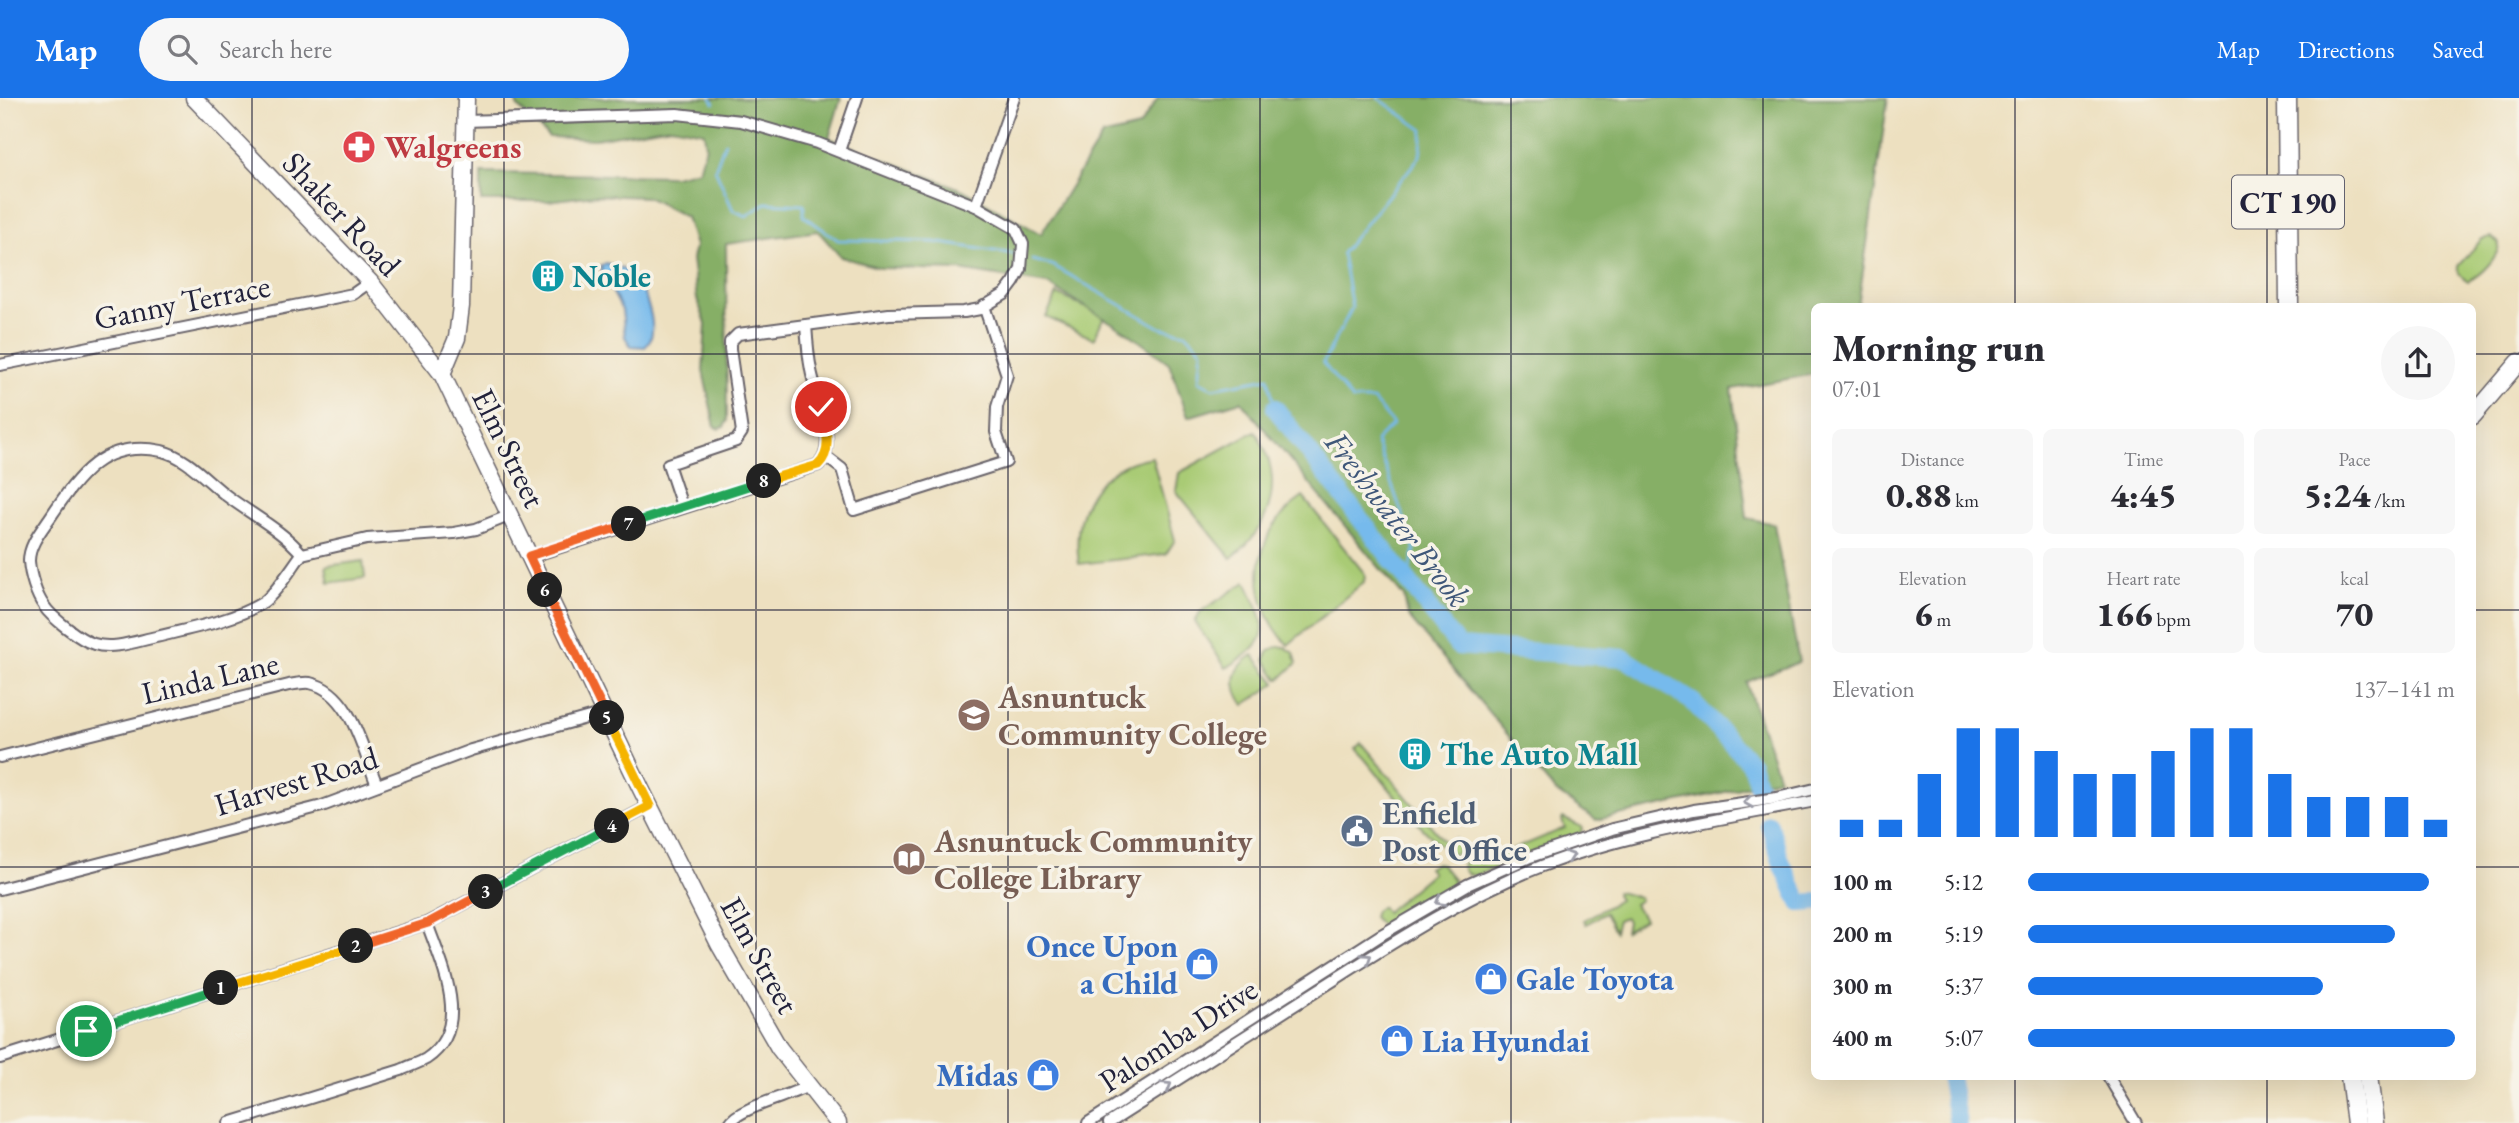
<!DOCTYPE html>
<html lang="en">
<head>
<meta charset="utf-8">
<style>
	:root { --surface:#fff; --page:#f7f7f7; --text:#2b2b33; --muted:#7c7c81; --accent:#1a73e8 }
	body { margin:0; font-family:"EB Garamond",serif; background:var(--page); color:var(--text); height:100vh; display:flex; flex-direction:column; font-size:26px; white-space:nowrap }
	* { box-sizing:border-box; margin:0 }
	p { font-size:23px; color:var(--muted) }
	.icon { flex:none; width:38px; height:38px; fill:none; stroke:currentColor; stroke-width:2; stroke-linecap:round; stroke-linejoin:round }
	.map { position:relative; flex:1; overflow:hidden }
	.side { position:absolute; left:1811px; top:205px; width:665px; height:777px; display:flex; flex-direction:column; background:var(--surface); border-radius:10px; box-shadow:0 7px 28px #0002 }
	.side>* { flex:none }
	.pin { position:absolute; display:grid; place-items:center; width:60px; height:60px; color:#fff; margin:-30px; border:4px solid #fff; border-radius:50%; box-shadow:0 2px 7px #0007 }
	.km { position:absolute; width:35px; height:35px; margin:-18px; border-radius:50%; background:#222; color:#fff; font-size:19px; line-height:35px; text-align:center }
	.round { display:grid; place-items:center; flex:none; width:74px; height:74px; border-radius:37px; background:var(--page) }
	.summary { display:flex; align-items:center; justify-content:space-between; height:119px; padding:0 21px }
	h1 { font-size:38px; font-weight:800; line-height:52px }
	.metrics { display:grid; grid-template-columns:repeat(3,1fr); gap:10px; height:119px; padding:7px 21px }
	.metrics div { display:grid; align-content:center; border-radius:10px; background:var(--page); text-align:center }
	.metrics b { font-size:35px; font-weight:800 }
	.metrics small { font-size:19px; font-weight:400 }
	.metrics p { font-size:19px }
	.chart { height:196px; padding:14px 21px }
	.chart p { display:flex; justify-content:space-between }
	.chart svg { width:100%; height:126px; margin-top:7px; stroke:var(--accent); stroke-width:6 }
	ul { padding:0 21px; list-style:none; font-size:23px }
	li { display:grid; grid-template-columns:112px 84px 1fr; align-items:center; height:52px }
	li i { height:18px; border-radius:9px; background:var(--accent) }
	header { display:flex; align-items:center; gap:42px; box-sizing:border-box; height:98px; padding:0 35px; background:var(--accent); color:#fff }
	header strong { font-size:33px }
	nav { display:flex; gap:38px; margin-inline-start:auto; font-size:24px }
	.search { width:490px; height:63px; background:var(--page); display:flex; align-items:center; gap:18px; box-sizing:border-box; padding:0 24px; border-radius:38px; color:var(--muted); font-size:26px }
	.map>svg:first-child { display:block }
</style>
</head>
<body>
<header>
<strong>Map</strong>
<div class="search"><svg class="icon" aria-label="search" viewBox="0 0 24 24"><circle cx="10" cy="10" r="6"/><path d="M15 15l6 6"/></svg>Search here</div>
<nav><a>Map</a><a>Directions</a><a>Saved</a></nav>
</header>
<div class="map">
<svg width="2519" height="1025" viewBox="0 0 2519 1025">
	<rect width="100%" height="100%" fill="#f7f3e8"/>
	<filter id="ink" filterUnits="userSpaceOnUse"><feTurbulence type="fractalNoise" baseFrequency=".0143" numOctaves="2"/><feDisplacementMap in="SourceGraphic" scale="14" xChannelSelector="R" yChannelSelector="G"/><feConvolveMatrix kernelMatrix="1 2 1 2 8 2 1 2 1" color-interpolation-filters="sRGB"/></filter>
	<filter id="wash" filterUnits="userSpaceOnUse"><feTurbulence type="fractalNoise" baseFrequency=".00686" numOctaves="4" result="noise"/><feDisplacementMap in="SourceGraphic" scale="28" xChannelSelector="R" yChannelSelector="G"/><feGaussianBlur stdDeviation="1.57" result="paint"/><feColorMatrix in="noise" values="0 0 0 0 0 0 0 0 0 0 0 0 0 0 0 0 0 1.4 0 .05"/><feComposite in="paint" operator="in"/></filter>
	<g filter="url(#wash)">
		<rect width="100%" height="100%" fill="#ede0c0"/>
		<g fill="#a9cb74" stroke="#667658" stroke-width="2">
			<path d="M2491,139L2499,145C2499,159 2481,177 2468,183C2463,180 2456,175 2458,168L2482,141Z"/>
			<polygon points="1057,196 1104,218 1094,241 1046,219"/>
			<path d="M1255,333C1285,379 1274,427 1231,460L1176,393L1179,375Z"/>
			<path d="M1152,359L1175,442L1166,456L1079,466C1071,412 1096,368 1152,359Z"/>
			<path d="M1303,399L1365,476L1364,484L1288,547C1245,501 1250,435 1303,399Z"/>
			<polygon points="363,463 365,480 329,485 326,468"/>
			<path d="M1246,484C1269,532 1274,541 1226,570L1195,524L1200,514Z"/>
			<path d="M1285,549L1294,555L1297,565L1280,581H1278L1265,562C1267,552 1275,548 1285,549Z"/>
			<path d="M1253,557L1276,585L1244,607C1230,588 1232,570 1253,557Z"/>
			<polygon points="1361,645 1447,747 1455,741 1460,750 1457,755 1450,757 1422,730 1364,660 1355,651"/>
			<path d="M1563,720L1582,729L1581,735L1476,777C1469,778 1463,775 1462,767L1467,761L1473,762L1479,759L1481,765L1565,730L1562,722Z"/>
			<polygon points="1436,765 1441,766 1454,782 1452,789 1388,827 1381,827 1373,819 1375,813 1381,809 1386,814 1432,775 1428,770"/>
			<polygon points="1617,794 1639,799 1640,802 1634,806 1644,821 1625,833 1627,824 1625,819 1618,822 1615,833 1605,815 1586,826 1584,822 1619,802 1616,797"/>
		</g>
		<polygon fill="#86af66" stroke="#546850" stroke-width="2" points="517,0 841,0 829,40 963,92 1041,136 1102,38 1139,29 1158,0 1888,0 1858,208 1815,208 1815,276 1732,291 1747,420 1774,426 1799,564 1746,584 1779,680 1725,694 1596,722 1555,693 1408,518 1404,499 1241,303 1188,319 1169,265 1127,234 1047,186 959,172 881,170 841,159 818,133 726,146 727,323 724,329 719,331 715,329 703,273 706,226 697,201 692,161 695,148 686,119 647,99 594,97 548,103 481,103 481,75 674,78 699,72 706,48 704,34 671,28 595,41 549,39 517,8"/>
		<path fill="#76baec" stroke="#4c6e94" stroke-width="2" d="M606,165C615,168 624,170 631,176C645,190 662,234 645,249L631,248L625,239L622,212L602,174L601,168Z"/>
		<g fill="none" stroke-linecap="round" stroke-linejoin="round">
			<g stroke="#76baec" stroke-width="2.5">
				<polyline points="711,0 714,5"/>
				<polyline points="1378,0 1423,32 1420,58 1342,155 1352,210 1323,265 1352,302 1373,302 1393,326 1376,343 1415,451 1407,484"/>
				<polyline points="725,44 715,71 733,112 746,118 766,105 804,107 804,118 838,142 934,144 1014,156"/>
				<polyline points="1032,162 1052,167 1161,230 1186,235 1202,252 1199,283 1213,290 1268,280 1275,310"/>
			</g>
			<g stroke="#76baec" stroke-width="18">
				<polyline points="1275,310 1458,548 1624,560 1693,604 1751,666 1758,688"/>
				<polyline points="1769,726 1781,763 1800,805 1815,804"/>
				<polyline points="1949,978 1958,1025"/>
			</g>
		</g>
	</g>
	<g filter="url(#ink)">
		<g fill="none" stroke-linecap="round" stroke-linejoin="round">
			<defs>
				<g id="street">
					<polyline points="466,23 677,16 741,23 817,45 976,108 1016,131 1023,146 1021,171 1014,184 1005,196 980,211 964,214 889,216 738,236 730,244 730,251 742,334 736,343 668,366 682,408"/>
					<polyline points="839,53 857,0"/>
					<polyline points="976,108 1014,0"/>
					<polyline points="0,267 353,196 370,184"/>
					<polyline points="825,358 842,371 854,412 1006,364 996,334 997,309 1007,277 984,208"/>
					<path d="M302,456C282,432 252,417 227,398C207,383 187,359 162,353C103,341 79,377 49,421C41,433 29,447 29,463C30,477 36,497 44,508C51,519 80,542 94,546C113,552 137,543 156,539C191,530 230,524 262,505C275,497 292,469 302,456L367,441L454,435L476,431L511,417"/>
					<path d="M529,459L818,367C840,348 815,296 811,272C808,257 807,242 806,227"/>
					<path d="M0,659L289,587C295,586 304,584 310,585C352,594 363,654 377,687"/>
					<polyline points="0,791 322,708 471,652 604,615"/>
					<polyline points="0,960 427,825 650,708"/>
					<polyline points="2108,978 2136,1025"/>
					<path d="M229,1025L401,972C409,968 419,965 426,961C474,929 441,866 427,825"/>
					<path d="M730,1025C738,1010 790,998 808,988"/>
					<polyline points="1088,1025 1381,837 1467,787 1530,759 1612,731 1694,712 1777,700 1815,691"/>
					<path d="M1109,1025C1178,981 1247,938 1315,894C1389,847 1460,800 1542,768C1630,734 1723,721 1815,703"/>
				</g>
				<g id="secondary">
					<polyline points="194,0 370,184 442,276 641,691 719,846 779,950 838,1025"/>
					<polyline points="442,276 457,240 461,208 466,0"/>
					<polyline points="2473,318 2519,264"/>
				</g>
				<g id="primary">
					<polyline points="2287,0 2289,208"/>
					<polyline points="2350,978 2356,1025"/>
					<polyline points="2368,978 2374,1025"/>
				</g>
			</defs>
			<use href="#street" stroke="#69646a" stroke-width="14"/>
			<use href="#secondary" stroke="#69646a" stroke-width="19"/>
			<use href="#primary" stroke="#69646a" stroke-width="21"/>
			<use href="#street" stroke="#fff" stroke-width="10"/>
			<use href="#secondary" stroke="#fff" stroke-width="16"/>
			<use href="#primary" stroke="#fff" stroke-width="18"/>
		</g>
		<defs><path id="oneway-chevron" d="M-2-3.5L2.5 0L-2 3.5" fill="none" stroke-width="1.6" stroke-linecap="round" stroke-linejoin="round" transform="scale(1.75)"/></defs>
		<g stroke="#9c9ca7">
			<use href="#oneway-chevron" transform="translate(1748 704) rotate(172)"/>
			<use href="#oneway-chevron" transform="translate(1570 758) rotate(-19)"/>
			<use href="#oneway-chevron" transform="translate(1440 803) rotate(150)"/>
			<use href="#oneway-chevron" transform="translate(1367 860) rotate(-33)"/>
			<use href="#oneway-chevron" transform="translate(1167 988) rotate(-32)"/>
		</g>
	</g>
	<g fill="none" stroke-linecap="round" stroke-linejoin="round" filter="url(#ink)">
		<defs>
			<polyline id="split-1" points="86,933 221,890"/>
			<polyline id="split-2" points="221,890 356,848"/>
			<polyline id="split-3" points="356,848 428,825 486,794"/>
			<polyline id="split-4" points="486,794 612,728"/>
			<polyline id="split-5" points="607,620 650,708 612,728"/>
			<polyline id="split-6" points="545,492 607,620"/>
			<polyline id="split-7" points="545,492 529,458 629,426"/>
			<polyline id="split-8" points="629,426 764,383"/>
			<path id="split-9" d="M764,383L818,367C834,353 825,327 821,309"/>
		</defs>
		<use href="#split-1" stroke="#fff" stroke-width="14"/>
		<use href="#split-2" stroke="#fff" stroke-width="14"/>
		<use href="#split-3" stroke="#fff" stroke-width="14"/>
		<use href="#split-4" stroke="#fff" stroke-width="14"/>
		<use href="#split-5" stroke="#fff" stroke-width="14"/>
		<use href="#split-6" stroke="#fff" stroke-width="14"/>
		<use href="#split-7" stroke="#fff" stroke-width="14"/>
		<use href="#split-8" stroke="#fff" stroke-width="14"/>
		<use href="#split-9" stroke="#fff" stroke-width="14"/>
		<use href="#split-1" stroke="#22a559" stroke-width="9"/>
		<use href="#split-2" stroke="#f5b400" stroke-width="9"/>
		<use href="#split-3" stroke="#f0652b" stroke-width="9"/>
		<use href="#split-4" stroke="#22a559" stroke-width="9"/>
		<use href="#split-5" stroke="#f5b400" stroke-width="9"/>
		<use href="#split-6" stroke="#f0652b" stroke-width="9"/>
		<use href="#split-7" stroke="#f0652b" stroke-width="9"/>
		<use href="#split-8" stroke="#22a559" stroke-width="9"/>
		<use href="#split-9" stroke="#f5b400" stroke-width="9"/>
	</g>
	<path fill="none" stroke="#22223b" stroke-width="2" stroke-opacity="0.55" d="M252,0V1025M504,0V1025M756,0V1025M1008,0V1025M1260,0V1025M1511,0V1025M1763,0V1025M2015,0V208M2267,0V208M0,256H1815M2473,256H2519M0,512H1815M2473,512H2519M0,769H1815M2473,769H2519M2015,978V1025M2267,978V1025"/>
	<defs>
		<symbol id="pharmacy-disc" viewBox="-11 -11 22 22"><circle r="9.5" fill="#e0444e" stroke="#f7f3e8"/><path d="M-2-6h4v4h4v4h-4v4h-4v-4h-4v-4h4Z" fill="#fff"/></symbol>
		<symbol id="building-disc" viewBox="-11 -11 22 22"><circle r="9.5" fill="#0f9aa8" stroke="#f7f3e8"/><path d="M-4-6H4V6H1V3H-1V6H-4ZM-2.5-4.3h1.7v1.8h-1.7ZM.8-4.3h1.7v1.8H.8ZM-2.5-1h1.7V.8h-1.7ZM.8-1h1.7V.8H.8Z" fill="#fff"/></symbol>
		<symbol id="university-disc" viewBox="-11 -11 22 22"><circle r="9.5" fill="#8d6e63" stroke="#f7f3e8"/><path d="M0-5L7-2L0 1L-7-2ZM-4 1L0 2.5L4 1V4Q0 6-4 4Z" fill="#fff"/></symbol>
		<symbol id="civic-disc" viewBox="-11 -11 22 22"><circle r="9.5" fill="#5c6f8a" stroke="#f7f3e8"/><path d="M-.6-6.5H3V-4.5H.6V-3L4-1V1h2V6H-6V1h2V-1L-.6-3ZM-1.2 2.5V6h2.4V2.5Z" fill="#fff"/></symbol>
		<symbol id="library-disc" viewBox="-11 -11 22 22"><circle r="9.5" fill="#8d6e63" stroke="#f7f3e8"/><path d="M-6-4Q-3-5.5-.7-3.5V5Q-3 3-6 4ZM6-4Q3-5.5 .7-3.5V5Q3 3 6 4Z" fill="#fff"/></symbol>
		<symbol id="shop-disc" viewBox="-11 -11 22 22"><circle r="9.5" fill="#3f7fe0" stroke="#f7f3e8"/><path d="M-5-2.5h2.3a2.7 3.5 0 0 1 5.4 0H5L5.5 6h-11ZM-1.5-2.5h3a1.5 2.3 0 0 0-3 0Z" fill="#fff"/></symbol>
	</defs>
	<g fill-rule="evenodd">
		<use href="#pharmacy-disc" x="340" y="30" width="38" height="38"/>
		<use href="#building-disc" x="529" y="159" width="38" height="38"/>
		<use href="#university-disc" x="955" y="598" width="38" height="38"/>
		<use href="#building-disc" x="1396" y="637" width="38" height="38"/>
		<use href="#civic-disc" x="1338" y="714" width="38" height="38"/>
		<use href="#library-disc" x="890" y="742" width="38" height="38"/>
		<use href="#shop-disc" x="1183" y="847" width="38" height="38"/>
		<use href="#shop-disc" x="1472" y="862" width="38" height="38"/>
		<use href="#shop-disc" x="1378" y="924" width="38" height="38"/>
		<use href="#shop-disc" x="1024" y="958" width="38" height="38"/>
	</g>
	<g text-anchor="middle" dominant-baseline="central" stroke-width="7" stroke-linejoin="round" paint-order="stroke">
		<rect fill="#f7f3e8" stroke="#62616f" stroke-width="2" x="2232" y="77.5" width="112" height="53" rx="5"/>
		<g font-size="30" font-weight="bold" fill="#22223b">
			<text x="2288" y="104">CT 190</text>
		</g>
		<g font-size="32" font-weight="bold" fill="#be3a42" stroke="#f7f3e8" text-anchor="start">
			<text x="384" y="49">Walgreens</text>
		</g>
		<g font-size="32" fill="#22223b" stroke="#f7f3e8">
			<text transform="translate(342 116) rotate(47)">Shaker Road</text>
			<text transform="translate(182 204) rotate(-11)">Ganny Terrace</text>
			<text transform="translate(509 350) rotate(64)">Elm Street</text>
			<text transform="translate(210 580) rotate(-13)">Linda Lane</text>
			<text transform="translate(296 683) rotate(-17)">Harvest Road</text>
			<text transform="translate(760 857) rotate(61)">Elm Street</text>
			<text transform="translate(1178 937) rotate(-33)">Palomba Drive</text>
		</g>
		<g font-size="32" font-weight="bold" fill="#0d838f" stroke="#f7f3e8" text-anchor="start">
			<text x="572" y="178">Noble</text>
			<text x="1440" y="656">The Auto Mall</text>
		</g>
		<g font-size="32" font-weight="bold" fill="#785e54" stroke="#f7f3e8" text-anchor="start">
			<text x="998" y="599">Asnuntuck<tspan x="998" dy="37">Community College</tspan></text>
			<text x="934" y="743">Asnuntuck Community<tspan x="934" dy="37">College Library</tspan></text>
		</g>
		<g font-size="32" font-weight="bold" fill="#4e5e75" stroke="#f7f3e8" text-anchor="start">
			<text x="1382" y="715">Enfield<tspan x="1382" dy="37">Post Office</tspan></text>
		</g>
		<g font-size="32" font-weight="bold" fill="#366cbe" stroke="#f7f3e8" text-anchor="end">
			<text x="1178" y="848">Once Upon<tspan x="1178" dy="37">a Child</tspan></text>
			<text x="1516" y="881" text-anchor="start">Gale Toyota</text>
			<text x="1422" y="943" text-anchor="start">Lia Hyundai</text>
			<text x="1018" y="977">Midas</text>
		</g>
		<g font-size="33" font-style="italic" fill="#3f5779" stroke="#f7f3e8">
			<text transform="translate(1398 421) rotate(52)">Freshwater Brook</text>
		</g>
	</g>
</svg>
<div class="pin" style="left:86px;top:933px;background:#1e9e55"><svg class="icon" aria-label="arrive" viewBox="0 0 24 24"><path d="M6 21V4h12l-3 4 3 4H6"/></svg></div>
<div class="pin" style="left:821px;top:309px;background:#d93025"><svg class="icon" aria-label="check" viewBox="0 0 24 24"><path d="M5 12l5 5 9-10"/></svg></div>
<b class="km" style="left:221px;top:890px">1</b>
<b class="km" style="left:356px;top:848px">2</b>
<b class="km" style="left:486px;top:794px">3</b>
<b class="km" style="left:612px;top:728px">4</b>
<b class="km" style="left:607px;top:620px">5</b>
<b class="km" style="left:545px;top:492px">6</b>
<b class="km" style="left:629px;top:426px">7</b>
<b class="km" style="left:764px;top:383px">8</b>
<section class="side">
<div class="summary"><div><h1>Morning run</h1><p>07:01</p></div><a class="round"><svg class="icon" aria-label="share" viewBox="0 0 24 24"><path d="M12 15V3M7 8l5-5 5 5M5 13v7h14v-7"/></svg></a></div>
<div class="metrics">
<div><p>Distance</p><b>0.88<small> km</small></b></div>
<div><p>Time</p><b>4:45</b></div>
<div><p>Pace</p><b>5:24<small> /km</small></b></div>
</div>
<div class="metrics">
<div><p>Elevation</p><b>6<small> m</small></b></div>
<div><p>Heart rate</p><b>166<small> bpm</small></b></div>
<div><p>kcal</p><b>70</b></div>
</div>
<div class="chart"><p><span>Elevation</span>137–141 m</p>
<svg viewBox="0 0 160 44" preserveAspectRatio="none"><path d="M5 44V38M15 44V38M25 44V22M35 44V6M45 44V6M55 44V14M65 44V22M75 44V22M85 44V14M95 44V6M105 44V6M115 44V22M125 44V30M135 44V30M145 44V30M155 44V38"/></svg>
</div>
<ul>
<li><b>100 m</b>5:12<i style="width:94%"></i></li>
<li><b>200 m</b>5:19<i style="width:86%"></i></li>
<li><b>300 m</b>5:37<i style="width:69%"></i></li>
<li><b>400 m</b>5:07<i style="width:100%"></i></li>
</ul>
</section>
</div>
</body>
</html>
